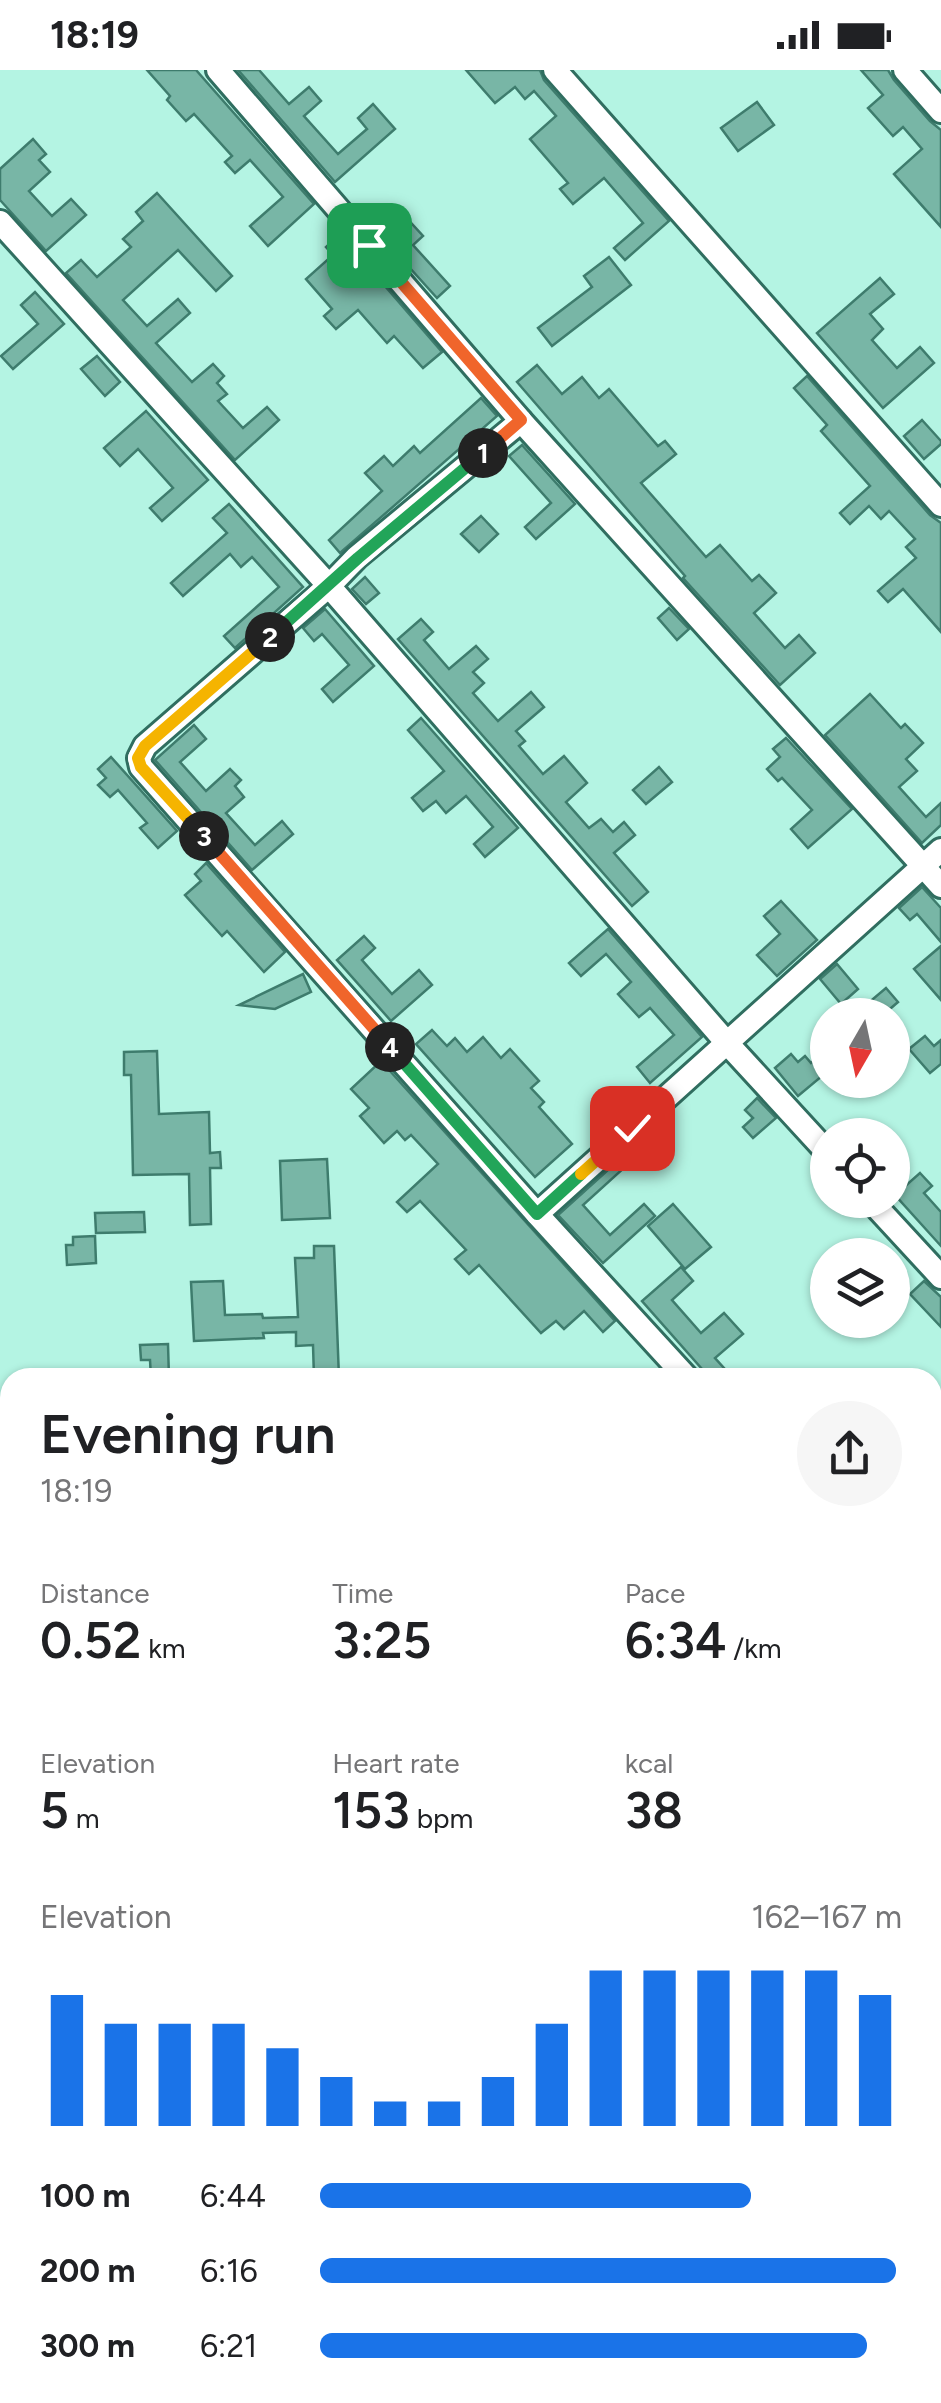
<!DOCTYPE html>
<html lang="en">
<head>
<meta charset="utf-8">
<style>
	:root { --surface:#fff; --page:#f6f6f6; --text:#202124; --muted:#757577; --accent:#1a73e8 }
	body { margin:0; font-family:Figtree,sans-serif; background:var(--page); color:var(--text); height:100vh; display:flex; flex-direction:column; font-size:38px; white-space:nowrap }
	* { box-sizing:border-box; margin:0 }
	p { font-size:32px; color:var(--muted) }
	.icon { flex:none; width:55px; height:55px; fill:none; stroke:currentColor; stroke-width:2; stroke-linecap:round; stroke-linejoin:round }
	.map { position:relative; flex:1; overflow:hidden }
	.drawer { position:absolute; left:0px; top:1298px; width:942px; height:1038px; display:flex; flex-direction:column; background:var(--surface); border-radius:30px 30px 0 0; box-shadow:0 2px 8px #0004 }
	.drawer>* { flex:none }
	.needle { width:65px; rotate:189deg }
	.fabs { position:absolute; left:810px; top:928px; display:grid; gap:20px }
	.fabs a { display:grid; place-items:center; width:100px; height:100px; border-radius:50%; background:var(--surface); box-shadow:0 2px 8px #0004; font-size:50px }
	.pin { position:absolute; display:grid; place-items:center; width:85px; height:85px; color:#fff; margin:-42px; border-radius:20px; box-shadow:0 5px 15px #0006 }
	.km { position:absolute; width:50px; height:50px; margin:-25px; border-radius:50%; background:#222; color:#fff; font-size:28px; line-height:50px; text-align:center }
	.round { display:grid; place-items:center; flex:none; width:105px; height:105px; border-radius:52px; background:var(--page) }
	.overview { display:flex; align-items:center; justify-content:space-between; height:170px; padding:0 40px }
	h1 { font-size:55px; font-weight:600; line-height:75px }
	.metrics { display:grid; grid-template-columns:repeat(3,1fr); gap:15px; height:170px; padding:10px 40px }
	.metrics div { display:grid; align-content:center }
	.metrics b { font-size:50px; font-weight:600 }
	.metrics small { font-size:28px; font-weight:400 }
	.metrics p { font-size:28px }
	.chart { height:280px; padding:20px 40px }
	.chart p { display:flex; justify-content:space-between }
	.chart svg { width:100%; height:180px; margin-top:10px; stroke:var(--accent); stroke-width:6 }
	ul { padding:0 40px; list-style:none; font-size:32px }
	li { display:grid; grid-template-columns:160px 120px 1fr; align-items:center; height:75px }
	li i { height:25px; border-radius:12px; background:var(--accent) }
	.status { display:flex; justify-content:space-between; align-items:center; height:70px; padding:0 50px; background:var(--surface); direction:ltr }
	.status svg { height:28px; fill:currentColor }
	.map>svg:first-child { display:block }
</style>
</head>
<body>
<div class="status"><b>18:19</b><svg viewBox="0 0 49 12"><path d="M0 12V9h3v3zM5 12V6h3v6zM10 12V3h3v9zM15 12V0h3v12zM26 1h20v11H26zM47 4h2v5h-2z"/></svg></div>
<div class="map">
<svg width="941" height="2333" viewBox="0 0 941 2333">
	<rect width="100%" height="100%" fill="#b4f4e3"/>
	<g fill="#78b6a6" stroke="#3e7c6d" stroke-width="2.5">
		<polygon points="147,0 196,0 314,134 268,176 250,156 283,127 250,90 235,103 225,92 232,86 194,44 186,51 167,30 170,26"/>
		<polygon points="238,0 259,0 289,34 309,17 321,31 304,46 338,84 367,59 358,48 373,34 395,59 335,112"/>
		<polygon points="466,0 540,0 544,10 669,151 625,190 614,178 643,153 604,108 573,134 560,119 568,113 530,69 556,46 534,21 525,29 515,17 495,33"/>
		<polygon points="861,0 888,0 894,10 930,51 941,60 941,157 894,104 922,79 903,57 893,66 868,38 883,25"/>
		<polygon points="757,32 774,55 738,81 721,58"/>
		<polygon points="33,69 46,84 39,90 50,102 29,121 52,146 71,129 86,145 46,181 0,130 0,99"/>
		<polygon points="157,123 232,206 216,221 178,180 123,230 147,256 178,229 190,243 156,273 192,312 213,294 224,306 217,313 227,324 218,331 243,358 267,337 279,350 235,390 66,203 81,190 97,207 131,177 123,169 143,151 136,142"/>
		<polygon points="403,144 423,166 413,175 450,216 437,228 380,165"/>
		<polygon points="340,164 442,282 423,298 394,266 387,273 358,240 336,259 324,246 332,239 306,209 333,185 326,177"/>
		<polygon points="609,187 631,215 552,276 538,258 592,217 584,206"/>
		<polygon points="880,208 894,224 870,244 883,259 872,270 897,298 920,277 934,293 883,338 817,263"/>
		<polygon points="35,222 64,254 13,299 1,286 38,254 21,235"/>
		<polygon points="97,286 120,312 105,326 81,299"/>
		<polygon points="537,295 562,324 582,307 599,328 609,319 658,376 665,371 676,384 641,413 706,487 720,475 752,511 759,505 776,523 754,543 785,578 799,565 815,583 780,615 692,518 683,508 685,506 517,312"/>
		<polygon points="807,306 930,445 941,453 941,562 903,519 888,532 878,521 916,488 906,477 915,469 889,441 881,449 869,436 850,454 840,443 870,416 821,361 827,355 794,318"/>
		<polygon points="481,328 497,346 340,483 329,470 382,421 365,403 384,386 393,396 414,376 420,383"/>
		<polygon points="146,341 208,410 162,451 150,438 173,418 138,379 120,396 104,378"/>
		<polygon points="922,350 941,371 941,374 924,389 904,366"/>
		<polygon points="522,375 575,434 536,469 525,457 551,433 509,386"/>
		<polygon points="229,434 303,517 235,578 224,566 279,517 252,487 241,497 230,484 183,526 171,513 227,463 213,448"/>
		<polygon points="481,446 498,464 479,482 461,464"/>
		<polygon points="365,507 379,523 366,534 352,519"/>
		<polygon points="669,538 689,559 677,570 658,548"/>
		<polygon points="325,539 374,596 333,632 322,619 349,595 322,564 314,571 303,558"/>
		<polygon points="421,549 433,562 424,570 449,599 476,576 488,589 473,602 484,613 473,623 498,651 531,622 544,637 516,661 525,671 519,676 543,704 564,686 587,713 566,732 589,758 601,749 613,762 624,752 635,765 614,783 648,822 632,836 398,569"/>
		<polygon points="870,624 901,658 905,654 923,673 906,689 917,701 899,717 926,747 941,733 941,755 922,773 825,665"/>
		<polygon points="421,648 518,758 485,787 474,774 493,757 466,726 446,743 436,731 423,741 412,728 444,701 408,660"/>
		<polygon points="194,655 206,669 180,692 206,721 230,699 241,710 235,716 244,727 226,743 255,775 282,751 293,764 252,800 155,690"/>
		<polygon points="786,668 852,739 808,778 791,759 812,740 782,708 778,711 767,699 780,687 773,679"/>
		<polygon points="111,687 177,761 158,778 140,758 147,753 118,720 110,727 98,715 106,708 98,699"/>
		<polygon points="659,697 672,712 646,734 633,720"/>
		<polygon points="206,793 285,882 264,902 227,861 222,866 185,825 201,811 195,804"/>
		<polygon points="922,817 941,838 941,872 917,844 910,850 899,838"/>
		<polygon points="781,831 817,870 777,906 757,885 780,864 764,846"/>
		<polygon points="608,859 702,967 650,1013 637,997 674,965 650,938 639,947 618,924 631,912 606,884 581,906 569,893"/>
		<polygon points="364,866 375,878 362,890 392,924 419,900 432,915 391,951 337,890"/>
		<polygon points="941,876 941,930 914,899"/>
		<polygon points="837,894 858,919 841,934 820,909"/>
		<polygon points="303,904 311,922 275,939 239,935"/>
		<polygon points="886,918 898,932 883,945 877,945 867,934"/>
		<polygon points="432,960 447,976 455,968 467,982 483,967 501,988 510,979 539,1011 531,1018 544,1032 539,1037 572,1074 535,1107 416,974"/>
		<polygon points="925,966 934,976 941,970 941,994 930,1003 909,979"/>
		<polygon points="828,979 828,1001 798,1026 775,998 791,984 798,992 805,986 811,993"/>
		<polygon points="157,981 159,1044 209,1042 210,1083 220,1082 221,1098 210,1098 211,1154 190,1155 189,1104 133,1105 131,1005 124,1005 124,982"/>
		<polygon points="381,991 615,1251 603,1262 584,1241 564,1259 556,1251 541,1263 479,1195 469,1204 455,1189 466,1180 420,1131 407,1142 397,1132 438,1094 411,1065 405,1070 397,1061 384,1073 360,1046 369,1038 351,1019"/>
		<polygon points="757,1028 776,1048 753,1068 743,1057 753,1048 745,1040"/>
		<polygon points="327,1089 330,1148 282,1150 280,1091"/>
		<polygon points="619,1090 625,1097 583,1135 610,1165 644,1134 655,1146 603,1193 558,1145"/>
		<polygon points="920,1103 932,1116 924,1123 941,1142 941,1176 895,1125"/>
		<polygon points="673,1134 711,1177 685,1199 648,1156"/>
		<polygon points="144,1142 145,1162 96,1163 95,1143"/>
		<polygon points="95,1166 96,1193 67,1195 66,1175 73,1175 73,1167"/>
		<polygon points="314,1176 334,1176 339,1308 314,1308 313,1275 296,1276 296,1262 263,1263 264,1268 194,1271 191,1212 223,1211 225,1245 262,1244 263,1248 298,1247 295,1188 314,1188"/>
		<polygon points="681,1197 693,1211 672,1230 701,1263 724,1243 743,1264 715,1288 733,1308 710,1308 642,1231"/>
		<polygon points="924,1211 941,1227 941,1257 910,1224"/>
		<polygon points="168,1274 169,1308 151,1308 150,1290 141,1290 140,1275"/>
	</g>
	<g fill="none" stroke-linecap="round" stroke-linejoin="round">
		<defs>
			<g id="minor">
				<polyline points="218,0 521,351 941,816"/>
				<polyline points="555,0 941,435"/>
				<polyline points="905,0 941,41"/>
				<polyline points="0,152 329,516 727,973 828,1083"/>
				<polyline points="521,351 357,487 329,516 145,676 139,688 141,697 537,1144 687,1308"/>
				<polyline points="870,1130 941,1207"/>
				<polyline points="537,1144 941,780"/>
				<polyline points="932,1403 941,1399"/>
				<polyline points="932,2301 941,2291"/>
				<polyline points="579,2325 580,2333"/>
				<polyline points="902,2333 910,2325"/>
			</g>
		</defs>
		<use href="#minor" stroke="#306e60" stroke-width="28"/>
		<use href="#minor" stroke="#fff" stroke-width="22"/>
	</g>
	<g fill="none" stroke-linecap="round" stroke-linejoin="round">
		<defs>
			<polyline id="split-1" points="369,175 521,350 483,383"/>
			<polyline id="split-2" points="270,567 358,488 483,383"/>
			<polyline id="split-3" points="204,766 141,697 138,688 145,676 270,567"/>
			<polyline id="split-4" points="204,766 390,977"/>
			<polyline id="split-5" points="390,977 537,1144 581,1104"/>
			<polyline id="split-6" points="581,1104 632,1058"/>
		</defs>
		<use href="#split-1" stroke="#fff" stroke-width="20"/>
		<use href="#split-2" stroke="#fff" stroke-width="20"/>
		<use href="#split-3" stroke="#fff" stroke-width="20"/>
		<use href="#split-4" stroke="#fff" stroke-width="20"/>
		<use href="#split-5" stroke="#fff" stroke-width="20"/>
		<use href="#split-6" stroke="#fff" stroke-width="20"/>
		<use href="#split-1" stroke="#f0652b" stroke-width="12"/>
		<use href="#split-2" stroke="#22a559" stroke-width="12"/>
		<use href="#split-3" stroke="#f5b400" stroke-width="12"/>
		<use href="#split-4" stroke="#f0652b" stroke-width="12"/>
		<use href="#split-5" stroke="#22a559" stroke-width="12"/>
		<use href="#split-6" stroke="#f5b400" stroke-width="12"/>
	</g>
</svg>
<div class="fabs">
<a><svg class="needle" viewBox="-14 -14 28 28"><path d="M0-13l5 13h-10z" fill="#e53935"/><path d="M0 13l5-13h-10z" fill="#757577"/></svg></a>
<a><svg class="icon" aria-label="locate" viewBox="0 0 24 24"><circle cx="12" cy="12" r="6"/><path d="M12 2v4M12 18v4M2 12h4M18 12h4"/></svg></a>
<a><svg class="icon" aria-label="layers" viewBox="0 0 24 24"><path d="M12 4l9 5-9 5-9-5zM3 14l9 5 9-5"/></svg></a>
</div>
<div class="pin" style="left:369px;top:175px;background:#1e9e55"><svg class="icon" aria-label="arrive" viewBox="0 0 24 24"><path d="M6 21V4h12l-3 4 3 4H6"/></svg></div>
<div class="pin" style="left:632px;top:1058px;background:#d93025"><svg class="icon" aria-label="check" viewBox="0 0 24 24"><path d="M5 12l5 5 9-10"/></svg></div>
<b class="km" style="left:483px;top:383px">1</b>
<b class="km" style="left:270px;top:567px">2</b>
<b class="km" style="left:204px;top:766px">3</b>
<b class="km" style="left:390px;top:977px">4</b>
<section class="drawer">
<div class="overview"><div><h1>Evening run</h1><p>18:19</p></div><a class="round"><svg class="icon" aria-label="share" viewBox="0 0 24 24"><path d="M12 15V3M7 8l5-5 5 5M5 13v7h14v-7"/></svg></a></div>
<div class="metrics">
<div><p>Distance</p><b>0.52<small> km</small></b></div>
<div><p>Time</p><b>3:25</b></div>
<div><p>Pace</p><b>6:34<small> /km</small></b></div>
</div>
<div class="metrics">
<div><p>Elevation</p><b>5<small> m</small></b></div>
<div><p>Heart rate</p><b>153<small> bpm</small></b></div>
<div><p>kcal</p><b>38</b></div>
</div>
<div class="chart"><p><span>Elevation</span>162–167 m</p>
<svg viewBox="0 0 160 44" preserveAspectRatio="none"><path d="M5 44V12M15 44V19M25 44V19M35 44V19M45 44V25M55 44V32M65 44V38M75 44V38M85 44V32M95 44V19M105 44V6M115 44V6M125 44V6M135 44V6M145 44V6M155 44V12"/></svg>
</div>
<ul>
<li><b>100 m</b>6:44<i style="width:74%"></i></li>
<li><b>200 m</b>6:16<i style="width:99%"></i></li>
<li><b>300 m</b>6:21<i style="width:94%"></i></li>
</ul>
</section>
</div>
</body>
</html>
